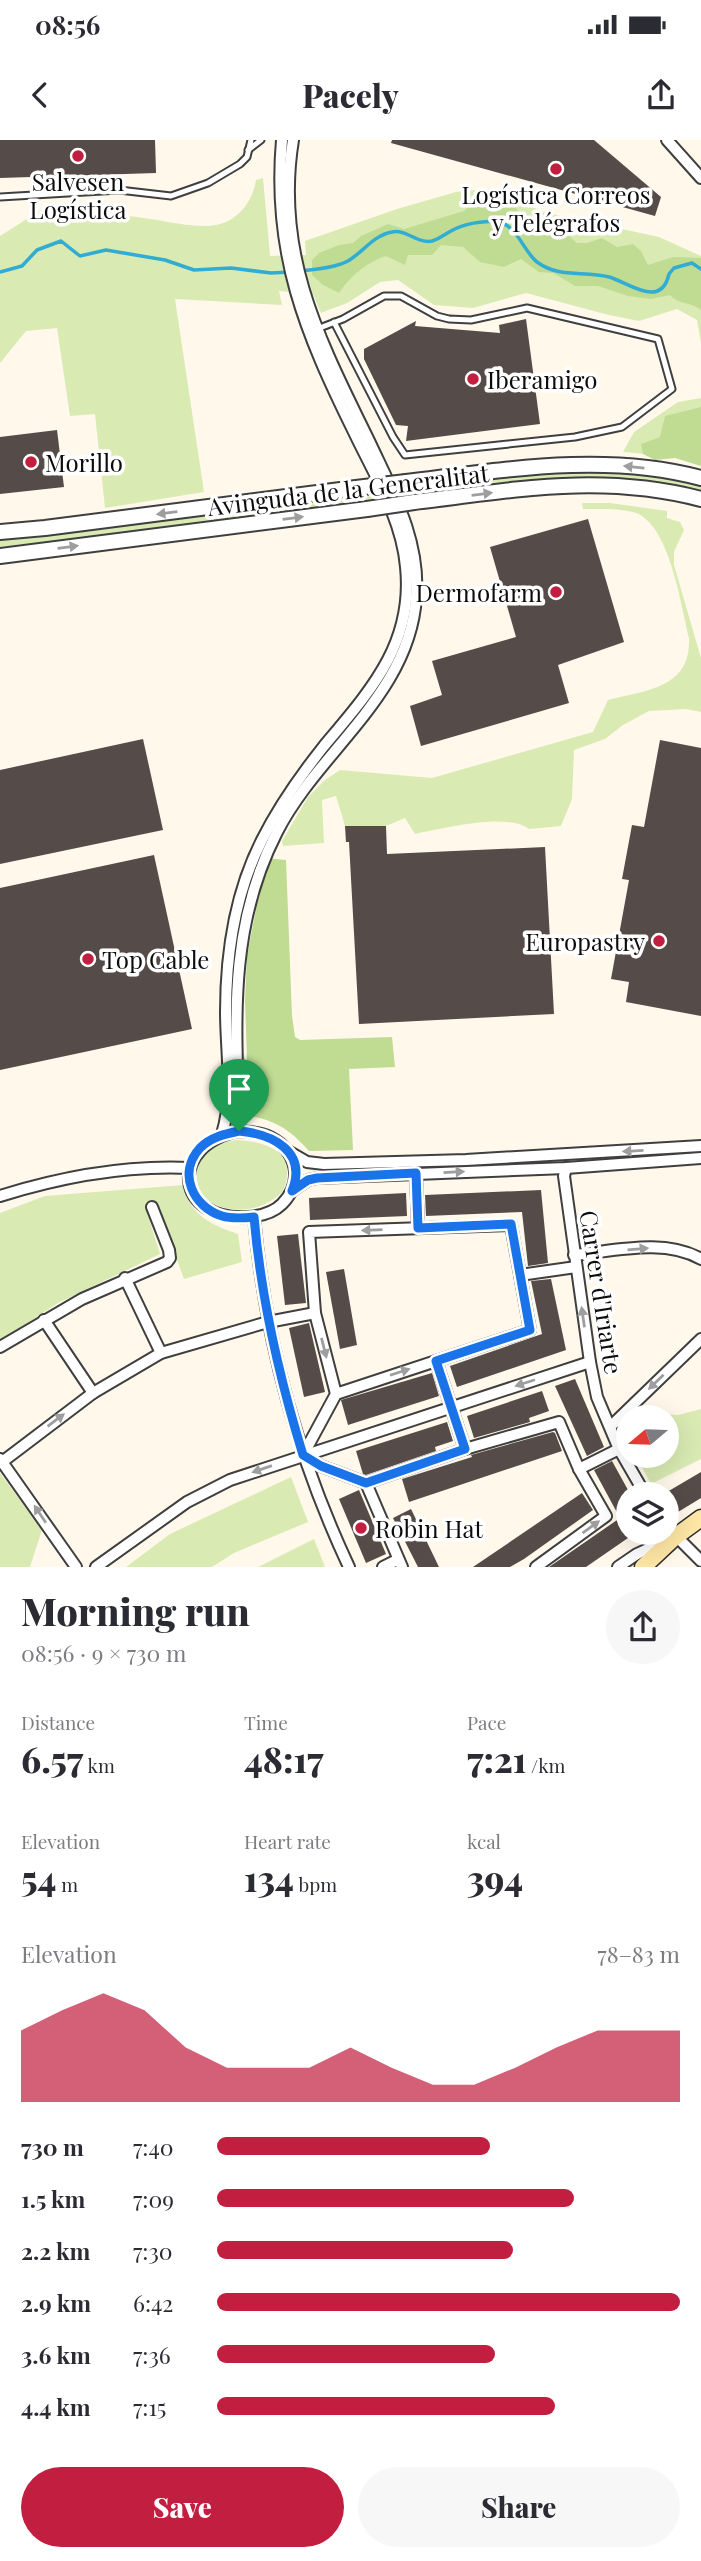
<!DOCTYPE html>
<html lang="en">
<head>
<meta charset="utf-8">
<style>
	:root { --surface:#fff; --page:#f7f7f7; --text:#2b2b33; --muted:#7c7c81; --accent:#c21e40 }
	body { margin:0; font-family:"Playfair Display",serif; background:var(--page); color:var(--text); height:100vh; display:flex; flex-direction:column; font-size:26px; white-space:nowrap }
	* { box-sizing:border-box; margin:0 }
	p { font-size:23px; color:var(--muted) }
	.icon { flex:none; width:38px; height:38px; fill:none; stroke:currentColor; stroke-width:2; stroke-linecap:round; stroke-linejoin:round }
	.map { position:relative; height:1427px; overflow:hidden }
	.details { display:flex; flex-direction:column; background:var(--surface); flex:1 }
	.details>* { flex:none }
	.needle { width:46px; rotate:251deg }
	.fabs { position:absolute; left:616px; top:1265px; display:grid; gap:14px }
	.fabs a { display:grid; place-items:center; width:63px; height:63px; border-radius:50%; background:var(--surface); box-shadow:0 7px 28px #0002; font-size:35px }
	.pin { position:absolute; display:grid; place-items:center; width:60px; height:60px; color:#fff; margin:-72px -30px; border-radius:50% 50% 50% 0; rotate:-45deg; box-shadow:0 0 7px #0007 }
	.pin .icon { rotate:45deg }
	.round { display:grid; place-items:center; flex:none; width:74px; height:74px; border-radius:37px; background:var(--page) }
	.overview { display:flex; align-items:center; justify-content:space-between; height:119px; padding:0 21px }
	h1 { font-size:38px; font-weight:800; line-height:52px }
	.stats { display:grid; grid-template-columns:repeat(3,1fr); gap:10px; height:119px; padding:7px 21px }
	.stats div { display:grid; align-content:center }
	.stats b { font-size:35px; font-weight:800 }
	.stats small { font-size:19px; font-weight:400 }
	.stats p { font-size:19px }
	.chart { height:196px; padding:14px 21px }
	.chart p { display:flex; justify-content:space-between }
	.chart svg { width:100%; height:126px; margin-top:7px; fill:var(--accent); opacity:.7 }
	.action { display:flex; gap:14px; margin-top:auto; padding:14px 21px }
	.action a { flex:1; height:80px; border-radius:42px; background:var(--accent); color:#fff; font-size:28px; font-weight:800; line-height:80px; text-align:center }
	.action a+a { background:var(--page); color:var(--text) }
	ul { padding:0 21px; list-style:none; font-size:23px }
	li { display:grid; grid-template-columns:112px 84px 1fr; align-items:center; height:52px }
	li i { height:18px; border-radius:9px; background:var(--accent) }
	.status { display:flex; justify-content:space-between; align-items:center; height:49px; padding:0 35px; background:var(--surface); direction:ltr }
	.status svg { height:19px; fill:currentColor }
	header { display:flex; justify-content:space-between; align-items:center; height:91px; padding:0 21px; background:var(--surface); font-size:32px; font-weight:800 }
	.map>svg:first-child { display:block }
</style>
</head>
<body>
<div class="status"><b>08:56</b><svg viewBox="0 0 49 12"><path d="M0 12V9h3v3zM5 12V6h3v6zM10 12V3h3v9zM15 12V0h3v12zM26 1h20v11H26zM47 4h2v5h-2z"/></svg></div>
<header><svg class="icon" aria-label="back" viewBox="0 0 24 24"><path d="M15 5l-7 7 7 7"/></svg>Pacely<svg class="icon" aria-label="share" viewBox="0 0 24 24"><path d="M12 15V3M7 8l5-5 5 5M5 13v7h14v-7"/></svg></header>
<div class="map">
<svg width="701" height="1427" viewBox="0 0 701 1427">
	<rect width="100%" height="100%" fill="#fff8eb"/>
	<g fill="#d9ebb3">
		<path d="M263,38L270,116L306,115L305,101L397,69L456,52L494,48L543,72L659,97L701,116V203L697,180L677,169L639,181L609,175L526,153L473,168L434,165L398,140L380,142L347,163L321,173L313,154L279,151L282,165L175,159L204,352L105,368L95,274L70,276L57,188L26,191L0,223V96L41,70L55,68C89,70 123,75 157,80C176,83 196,88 216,85C238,81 253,61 256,40Z"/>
		<polygon points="701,258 701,319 623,312 634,292 678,262"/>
		<path d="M583,330C622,332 663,334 701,345V354L656,344L580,338L0,408V400C194,378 388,342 583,330Z"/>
		<path d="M582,363H610L667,371V378L680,382L684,390L674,412V425L701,518V572L686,569L649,571L623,585L605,599L574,610L572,659L561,686L529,689C507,672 441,689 415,694L405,678L386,686H345L336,656L322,660L324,703L283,706L282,701L308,657L325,640L340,630L432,638L593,592L608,560C647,550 691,548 689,498C681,465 669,381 633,372C617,368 599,369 583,369Z"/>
		<path d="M236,1000C258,1001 289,1007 287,1035C286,1046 284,1052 275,1058C258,1072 226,1074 208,1060C192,1048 193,1019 210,1008C217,1004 228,1002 236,1000Z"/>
		<path d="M183,1045C189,1075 212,1085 238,1094L242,1122L184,1139L156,1063L145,1066L160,1114L58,1163L0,1201V1073L45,1056Z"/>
		<polygon points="701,1269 701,1319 651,1344 636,1316 667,1316 667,1278 636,1277 643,1272 678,1275"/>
		<polygon points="0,1333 42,1390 30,1427 0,1427"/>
		<polygon points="291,1337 308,1382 234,1413 212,1427 126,1427 170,1394"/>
		<polygon points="314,1399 325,1427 258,1427"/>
	</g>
	<g fill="#bfdc92">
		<path d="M482,61L491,68L502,65L515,66C532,96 535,94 569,96L577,103H587L602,98L617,107L633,104L641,111L648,125L673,117L701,118V170C690,161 681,166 670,155L651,159L628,156L598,146H575L553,133L539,132L521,119L504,127L480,122L463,107L441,105L432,115H408L405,125L386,116C367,122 350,136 339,153L323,145L312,135V120L319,113L339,105L353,103L361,96L388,84L404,89L464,71L471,64Z"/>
		<polygon points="701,267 701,326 675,318 655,320 643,314 641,304 660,297 665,276"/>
		<path d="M266,718L286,720L292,876L295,897L300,900L392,897L395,927L349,929L353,1010L309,1011C291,991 276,980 249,976L245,860L247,816Z"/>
	</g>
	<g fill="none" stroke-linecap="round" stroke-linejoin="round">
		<g stroke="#31acd3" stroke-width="3.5">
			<path d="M301,131C316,129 335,128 348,121C363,112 374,95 392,92C407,89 417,104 432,101C439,99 445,94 451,91C463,84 484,80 497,82C517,84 523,111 537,122C560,139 584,130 609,137C628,142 661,170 669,134L674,128L692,123L701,129"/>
			<polyline points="0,132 22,126 37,110 61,101 80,116 106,110 165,120 194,130 231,128 271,133 290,132"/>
		</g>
	</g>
	<g fill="#554b48">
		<polygon points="0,0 155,0 156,33 0,38"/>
		<polygon points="392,0 594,0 661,57 655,76 391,3"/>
		<polygon points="526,179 540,284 406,301 408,286 396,285 364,219 364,209 416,181 415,186 500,193 499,185"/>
		<polygon points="57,290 64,347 0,354 0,297"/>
		<polygon points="588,379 624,502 558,525 569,563 421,606 410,566 442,555 432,521 516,497 490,407"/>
		<polygon points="143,599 163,690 0,724 0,630"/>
		<polygon points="660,600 701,608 701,876 626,862 629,842 611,839 629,740 622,739 632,685 644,687"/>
		<polygon points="345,686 386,686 387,714 545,707 554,874 359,884 349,702 346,702"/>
		<polygon points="154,715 192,889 0,930 0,748"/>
		<polygon points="541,1050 548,1123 528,1126 522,1072 426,1076 425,1055"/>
		<polygon points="406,1053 407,1076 310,1080 309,1058"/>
		<polygon points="298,1094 306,1163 285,1165 277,1096"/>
		<polygon points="344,1129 357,1205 340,1209 326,1132"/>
		<polygon points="551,1139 566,1210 457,1247 450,1226 542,1194 531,1141"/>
		<polygon points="309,1183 325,1252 304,1257 289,1188"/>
		<polygon points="432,1233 439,1256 348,1285 341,1260"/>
		<polygon points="575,1239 604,1307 587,1316 555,1246"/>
		<polygon points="542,1251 549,1271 529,1278 530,1282 474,1298 467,1276"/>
		<polygon points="447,1282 453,1301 435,1307 436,1311 366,1335 363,1334 356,1311"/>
		<polygon points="553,1292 555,1293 562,1311 409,1362 402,1339 472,1317 471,1315"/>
		<polygon points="612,1321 628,1350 628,1398 586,1427 549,1427 620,1378 594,1330"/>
		<polygon points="701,1332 701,1358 678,1372 667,1369 667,1352"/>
		<polygon points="359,1350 386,1414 366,1423 339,1359"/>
		<polygon points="582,1353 593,1370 524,1419 510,1427 473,1427"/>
		<polygon points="411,1369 439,1427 418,1427 393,1378"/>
	</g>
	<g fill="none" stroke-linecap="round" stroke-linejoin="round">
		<defs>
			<g id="service">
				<polyline points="248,10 261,0"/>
				<polyline points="0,57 119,50 171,56 208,43 240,24 247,17 251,0"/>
				<polyline points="317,189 343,179 384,156 401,156 437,176 449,179 471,180 527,168 658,199 672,249 622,287 575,297 405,315 393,297 334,182"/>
			</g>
			<g id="minor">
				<polyline points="667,0 701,38"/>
				<path d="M239,991C236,886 227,789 277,692C318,611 410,555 416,457C420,401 394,354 371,305C322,204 274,117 293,0"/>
				<path d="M239,991C249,992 261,992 270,997C297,1011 304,1042 282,1064C273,1073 261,1076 248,1077C176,1082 166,1006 239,991Z"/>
				<path d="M222,994C234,955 226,912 226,872C226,813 235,753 262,700C279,666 301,635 324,606C370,551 414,504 406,427C402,379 374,334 354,292C305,193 272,113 282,0"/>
				<polyline points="288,1011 307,1022 324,1024 466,1020 701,1006"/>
				<polyline points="566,1028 564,1036 590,1222 597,1257 619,1309 645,1354"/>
				<polyline points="416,1033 418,1088"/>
				<polyline points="292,1051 308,1040 317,1038 566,1028 701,1018"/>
				<path d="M0,1056C61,1037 125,1025 190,1028"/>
				<path d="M254,1077C265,1199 297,1316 349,1427"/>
				<path d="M574,1115C615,1111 664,1098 701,1119"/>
				<polyline points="520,1135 576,1127"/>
				<polyline points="125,1138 161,1213"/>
				<polyline points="44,1180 93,1253"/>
				<polyline points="0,1207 82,1159 167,1122 170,1118 169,1110 152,1067"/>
				<polyline points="436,1221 465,1309"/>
				<polyline points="336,1254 315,1173 309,1092 511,1085 530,1190 336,1254 303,1315 321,1326 366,1343 402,1427"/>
				<polyline points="611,1286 701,1199"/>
				<polyline points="0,1319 76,1427"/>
				<polyline points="2,1322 93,1253 161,1213 268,1182 315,1173"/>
				<polyline points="579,1329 619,1309"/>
				<polyline points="366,1343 465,1309 559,1282 579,1329 606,1376 536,1427"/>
				<polyline points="667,1387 701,1421"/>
				<polyline points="96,1427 187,1362 230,1340 590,1222"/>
				<polyline points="383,1427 397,1420"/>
				<polyline points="618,1427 637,1414 663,1402"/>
			</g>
			<g id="tertiary">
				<path d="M406,342C504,330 604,312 701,338"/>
				<path d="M414,362C515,350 600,333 701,359"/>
				<polyline points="0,392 45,388 356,348"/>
				<polyline points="0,416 367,369"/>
			</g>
			<polyline id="secondary" points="643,1427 675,1397 701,1378"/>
		</defs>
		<use href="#service" stroke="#3f3f3f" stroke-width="9"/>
		<use href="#minor" stroke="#3f3f3f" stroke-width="14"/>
		<use href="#tertiary" stroke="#3f3f3f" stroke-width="18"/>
		<use href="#secondary" stroke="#2e2e2e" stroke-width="19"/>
		<use href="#service" stroke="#fff" stroke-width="5"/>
		<use href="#minor" stroke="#fff" stroke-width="10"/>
		<use href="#tertiary" stroke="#fff" stroke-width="14"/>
		<use href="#secondary" stroke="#ffe7a6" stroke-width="16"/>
		<defs>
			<g id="tertiary-bridge">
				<polyline points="356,348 406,342"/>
				<polyline points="367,369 414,362"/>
			</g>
		</defs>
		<use href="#tertiary-bridge" stroke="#3f3f3f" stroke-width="18" stroke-linecap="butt"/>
		<use href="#tertiary-bridge" stroke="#fff" stroke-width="14"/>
	</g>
	<defs><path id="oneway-solid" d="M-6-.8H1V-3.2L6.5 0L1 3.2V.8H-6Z" transform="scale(1.75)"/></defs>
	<g fill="#9e9e9e">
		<use href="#oneway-solid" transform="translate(634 327) rotate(-174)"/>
		<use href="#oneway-solid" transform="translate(482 354) rotate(-7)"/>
		<use href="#oneway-solid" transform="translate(167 373) rotate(173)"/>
		<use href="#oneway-solid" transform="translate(293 378) rotate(-7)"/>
		<use href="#oneway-solid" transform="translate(68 407) rotate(-7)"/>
		<use href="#oneway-solid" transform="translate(633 1011) rotate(177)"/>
		<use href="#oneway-solid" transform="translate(454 1032) rotate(-3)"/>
		<use href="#oneway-solid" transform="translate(372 1090) rotate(178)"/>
		<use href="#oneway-solid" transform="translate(638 1109) rotate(-5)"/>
		<use href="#oneway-solid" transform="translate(583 1177) rotate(-98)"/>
		<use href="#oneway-solid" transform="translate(324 1208) rotate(76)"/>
		<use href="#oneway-solid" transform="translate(400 1232) rotate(-18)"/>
		<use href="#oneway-solid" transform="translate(656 1242) rotate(136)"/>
		<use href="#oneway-solid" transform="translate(525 1243) rotate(162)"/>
		<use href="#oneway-solid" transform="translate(56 1280) rotate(-37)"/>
		<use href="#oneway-solid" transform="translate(262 1329) rotate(161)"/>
		<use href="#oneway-solid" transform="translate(40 1374) rotate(-124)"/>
		<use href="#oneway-solid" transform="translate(591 1387) rotate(-36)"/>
	</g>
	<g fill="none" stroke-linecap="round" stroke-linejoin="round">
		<defs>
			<path id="route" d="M239,991C272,994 308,1011 292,1051L308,1040L317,1038L416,1033L418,1088L511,1084L530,1190L436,1221L465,1309L366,1343L321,1326L303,1315C279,1237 261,1158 254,1077C244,1078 232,1079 222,1076C193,1067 177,1033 200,1008C211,997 225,994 239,991Z"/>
		</defs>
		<use href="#route" stroke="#fff" stroke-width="14"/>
		<use href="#route" stroke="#1a73e8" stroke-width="9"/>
	</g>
	<g fill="#c21e40" stroke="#fff" stroke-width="2.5">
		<circle cx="78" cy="16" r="7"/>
		<circle cx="556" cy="29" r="7"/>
		<circle cx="473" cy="239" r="7"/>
		<circle cx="31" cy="322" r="7"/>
		<circle cx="556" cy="452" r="7"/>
		<circle cx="659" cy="801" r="7"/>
		<circle cx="88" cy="819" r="7"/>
		<circle cx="361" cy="1388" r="7"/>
	</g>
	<g text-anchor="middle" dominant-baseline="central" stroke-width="7" stroke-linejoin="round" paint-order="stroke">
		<g font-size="24" fill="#0c0c0c" stroke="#fff" text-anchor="start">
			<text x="78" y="41" text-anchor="middle">Salvesen<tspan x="78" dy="28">Logística</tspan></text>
			<text x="556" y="54" text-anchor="middle">Logística Correos<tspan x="556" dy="28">y Telégrafos</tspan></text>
			<text x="487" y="239">Iberamigo</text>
			<text x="45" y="322">Morillo</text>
			<text x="542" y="452" text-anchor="end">Dermofarm</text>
			<text x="645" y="801" text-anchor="end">Europastry</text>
			<text x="102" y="819">Top Cable</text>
			<text x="375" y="1388">Robin Hat</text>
		</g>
		<g font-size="24" fill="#0c0c0c" stroke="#fff">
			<text transform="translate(348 349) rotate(-7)">Avinguda de la Generalitat</text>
			<text transform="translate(602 1152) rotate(81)">Carrer d'Iriarte</text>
		</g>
	</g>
</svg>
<div class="fabs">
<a><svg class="needle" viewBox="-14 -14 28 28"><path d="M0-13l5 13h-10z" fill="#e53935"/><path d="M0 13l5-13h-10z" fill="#7c7c81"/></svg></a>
<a><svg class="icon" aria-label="layers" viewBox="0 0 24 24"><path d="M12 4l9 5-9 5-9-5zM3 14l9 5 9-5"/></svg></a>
</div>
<div class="pin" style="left:239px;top:991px;background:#1e9e55"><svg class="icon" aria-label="arrive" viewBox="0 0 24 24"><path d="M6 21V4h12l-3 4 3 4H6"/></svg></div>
</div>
<section class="details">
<div class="overview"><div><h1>Morning run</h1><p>08:56 · 9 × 730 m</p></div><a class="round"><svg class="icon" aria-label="share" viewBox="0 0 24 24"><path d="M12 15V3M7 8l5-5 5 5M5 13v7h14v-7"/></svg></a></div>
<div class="stats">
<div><p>Distance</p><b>6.57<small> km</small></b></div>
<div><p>Time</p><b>48:17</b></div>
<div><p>Pace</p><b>7:21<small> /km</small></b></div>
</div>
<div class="stats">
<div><p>Elevation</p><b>54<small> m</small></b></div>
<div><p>Heart rate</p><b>134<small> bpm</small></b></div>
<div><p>kcal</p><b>394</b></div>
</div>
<div class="chart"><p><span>Elevation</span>78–83 m</p>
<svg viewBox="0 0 160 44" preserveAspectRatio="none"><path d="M0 44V19L10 12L20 6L30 12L40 25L50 32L60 32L70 32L80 25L90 32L100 38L110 38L120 32L130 25L140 19L150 19L160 19V44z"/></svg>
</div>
<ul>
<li><b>730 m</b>7:40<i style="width:59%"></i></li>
<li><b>1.5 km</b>7:09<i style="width:77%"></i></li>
<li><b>2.2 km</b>7:30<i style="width:64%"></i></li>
<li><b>2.9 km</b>6:42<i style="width:100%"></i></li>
<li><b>3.6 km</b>7:36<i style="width:60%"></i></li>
<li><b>4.4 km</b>7:15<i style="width:73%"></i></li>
</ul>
<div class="action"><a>Save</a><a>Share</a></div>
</section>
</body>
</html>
